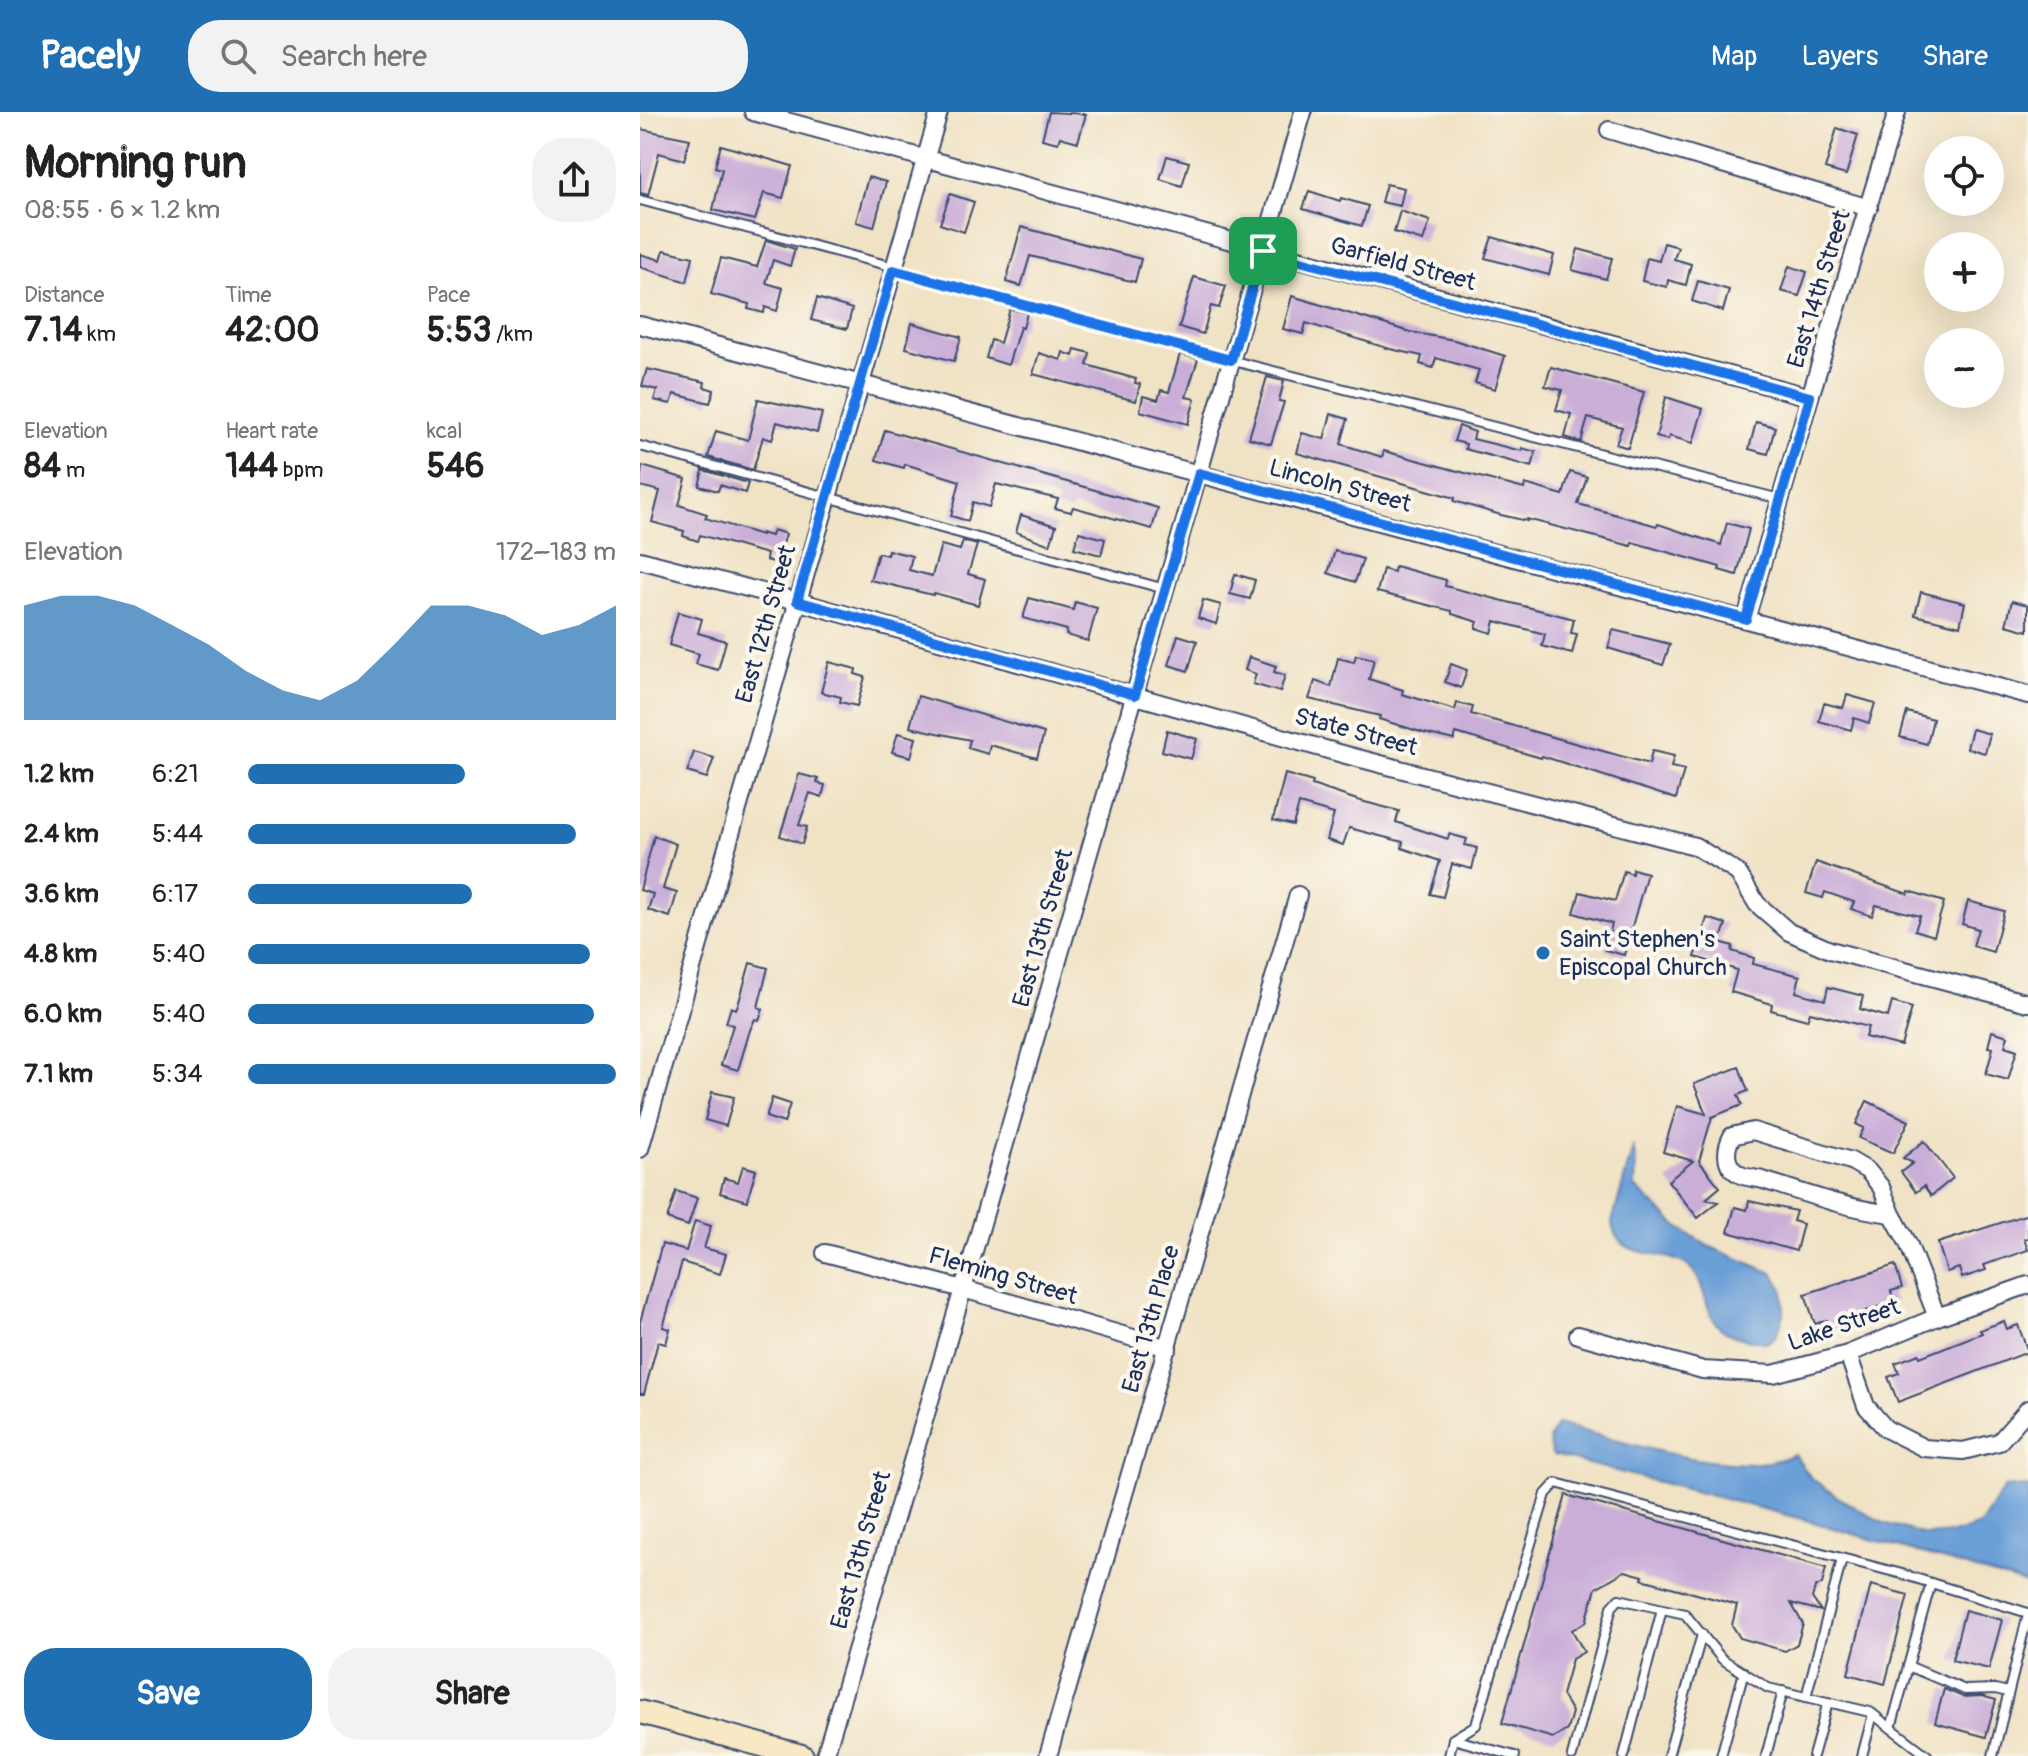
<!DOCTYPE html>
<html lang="en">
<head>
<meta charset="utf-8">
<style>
	:root { --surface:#fff; --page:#f2f2f2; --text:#222; --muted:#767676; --accent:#1f6fb2 }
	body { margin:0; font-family:Pangolin,sans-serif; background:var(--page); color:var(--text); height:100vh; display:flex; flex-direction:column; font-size:30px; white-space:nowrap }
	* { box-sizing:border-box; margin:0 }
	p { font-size:26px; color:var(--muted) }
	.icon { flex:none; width:44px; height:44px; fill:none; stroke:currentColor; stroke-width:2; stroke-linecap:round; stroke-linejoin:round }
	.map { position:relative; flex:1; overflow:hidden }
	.panel { display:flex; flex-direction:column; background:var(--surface); width:640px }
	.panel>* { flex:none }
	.fabs { position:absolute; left:1284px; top:24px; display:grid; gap:16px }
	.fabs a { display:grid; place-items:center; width:80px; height:80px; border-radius:50%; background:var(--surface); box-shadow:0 8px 32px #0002; font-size:40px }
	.pin { position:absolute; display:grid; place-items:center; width:68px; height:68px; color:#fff; margin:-34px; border-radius:16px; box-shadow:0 4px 12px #0006 }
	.round { display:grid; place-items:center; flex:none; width:84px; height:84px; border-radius:32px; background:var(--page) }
	.headline { display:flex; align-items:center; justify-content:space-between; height:136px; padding:0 24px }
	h1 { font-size:44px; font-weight:700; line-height:60px }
	.figures { display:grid; grid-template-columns:repeat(3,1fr); gap:12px; height:136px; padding:8px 24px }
	.figures div { display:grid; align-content:center }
	.figures b { font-size:34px; font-weight:700 }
	.figures small { font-size:22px; font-weight:400 }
	.figures p { font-size:22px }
	.chart { height:224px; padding:16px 24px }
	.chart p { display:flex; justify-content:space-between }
	.chart svg { width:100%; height:144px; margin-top:8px; fill:var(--accent); opacity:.7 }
	.action { display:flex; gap:16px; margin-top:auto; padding:16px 24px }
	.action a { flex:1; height:92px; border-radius:32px; background:var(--accent); color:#fff; font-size:32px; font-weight:700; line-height:92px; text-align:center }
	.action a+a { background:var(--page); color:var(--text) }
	ul { padding:0 24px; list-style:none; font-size:26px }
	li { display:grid; grid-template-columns:128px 96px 1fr; align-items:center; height:60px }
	li i { height:20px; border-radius:10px; background:var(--accent) }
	header { display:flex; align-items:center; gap:48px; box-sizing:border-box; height:112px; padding:0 40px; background:var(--accent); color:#fff }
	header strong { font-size:38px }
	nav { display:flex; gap:44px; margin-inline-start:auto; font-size:28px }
	.search { width:560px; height:72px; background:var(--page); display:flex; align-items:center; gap:20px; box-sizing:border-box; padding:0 28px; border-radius:32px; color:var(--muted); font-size:30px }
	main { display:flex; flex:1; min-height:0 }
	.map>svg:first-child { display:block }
</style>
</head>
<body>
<header>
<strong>Pacely</strong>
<div class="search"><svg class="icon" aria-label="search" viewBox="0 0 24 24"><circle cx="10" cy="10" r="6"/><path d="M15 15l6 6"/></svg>Search here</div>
<nav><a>Map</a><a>Layers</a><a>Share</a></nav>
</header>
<main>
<section class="panel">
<div class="headline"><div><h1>Morning run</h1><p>08:55 · 6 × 1.2 km</p></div><a class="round"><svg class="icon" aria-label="share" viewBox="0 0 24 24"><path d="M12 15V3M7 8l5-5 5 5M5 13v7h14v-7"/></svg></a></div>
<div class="figures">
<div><p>Distance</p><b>7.14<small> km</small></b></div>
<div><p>Time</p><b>42:00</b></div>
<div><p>Pace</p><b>5:53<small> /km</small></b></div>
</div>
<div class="figures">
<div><p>Elevation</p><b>84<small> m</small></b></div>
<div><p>Heart rate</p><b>144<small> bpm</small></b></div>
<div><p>kcal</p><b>546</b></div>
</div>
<div class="chart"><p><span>Elevation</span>172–183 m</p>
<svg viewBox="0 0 160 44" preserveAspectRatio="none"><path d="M0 44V9L10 6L20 6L30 9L40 15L50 21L60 29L70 35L80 38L90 32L100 21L110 9L120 9L130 12L140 18L150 15L160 9V44z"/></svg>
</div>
<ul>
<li><b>1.2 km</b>6:21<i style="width:59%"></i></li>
<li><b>2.4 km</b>5:44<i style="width:89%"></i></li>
<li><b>3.6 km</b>6:17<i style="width:61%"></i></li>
<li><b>4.8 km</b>5:40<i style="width:93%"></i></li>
<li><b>6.0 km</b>5:40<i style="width:94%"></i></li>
<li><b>7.1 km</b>5:34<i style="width:100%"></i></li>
</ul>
<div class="action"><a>Save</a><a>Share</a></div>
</section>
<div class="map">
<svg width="1388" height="1644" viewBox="0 0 1388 1644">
	<rect width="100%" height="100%" fill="#fbf7ec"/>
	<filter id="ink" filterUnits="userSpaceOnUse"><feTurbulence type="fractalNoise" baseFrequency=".0125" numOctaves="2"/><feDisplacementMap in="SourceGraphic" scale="16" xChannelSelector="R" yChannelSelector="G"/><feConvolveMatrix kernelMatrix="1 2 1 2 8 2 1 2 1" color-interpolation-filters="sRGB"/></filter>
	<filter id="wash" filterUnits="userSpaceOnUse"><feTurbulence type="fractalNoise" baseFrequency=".006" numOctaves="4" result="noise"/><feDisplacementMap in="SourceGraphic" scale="32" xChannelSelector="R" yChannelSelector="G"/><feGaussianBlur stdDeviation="1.8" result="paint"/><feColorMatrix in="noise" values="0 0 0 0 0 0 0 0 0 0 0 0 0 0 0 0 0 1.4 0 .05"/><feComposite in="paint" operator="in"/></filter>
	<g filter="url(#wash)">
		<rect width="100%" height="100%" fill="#f0e2c4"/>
		<g fill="#6b9fd7" stroke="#43679a" stroke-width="2">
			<path d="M993,1036L996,1048L995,1075L1037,1114L1068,1134L1133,1161L1143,1177L1144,1203L1136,1224L1127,1231C1115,1228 1100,1227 1090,1222C1061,1210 1070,1171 1048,1154C1025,1137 975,1149 972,1110Z"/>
			<path d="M917,1312C977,1327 1098,1371 1154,1342L1171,1366L1201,1387L1244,1411L1285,1423L1316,1421L1340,1413L1364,1376L1386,1374L1388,1375V1473L1162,1407L913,1343C906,1330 910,1323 917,1312Z"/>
		</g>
		<g id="blocks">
			<g fill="#caaed8">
				<polygon points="409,0 446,2 438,30 420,25 418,31 402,27"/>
				<polygon points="1197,16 1218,23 1206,63 1185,57"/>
				<polygon points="0,17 50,27 44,48 19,41 8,83 0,81"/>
				<polygon points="81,33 152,54 143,86 124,81 115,108 73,98 82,57 75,55"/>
				<polygon points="527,44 549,50 542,74 520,67"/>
				<polygon points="228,65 246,70 234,115 216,110"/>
				<polygon points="746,72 764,76 760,94 741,90"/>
				<polygon points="669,79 700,89 701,86 728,94 722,114 663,97"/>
				<polygon points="310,82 334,90 324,120 300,112"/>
				<polygon points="760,99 790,109 783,129 754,120"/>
				<polygon points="381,115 501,147 495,170 390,144 381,174 366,170"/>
				<polygon points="852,125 914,143 909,163 845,146"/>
				<polygon points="126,128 155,137 150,154 133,148 126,171 143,176 137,199 125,195 124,201 108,197 109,192 71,182 81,146 117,155"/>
				<polygon points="1024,131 1038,135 1034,147 1051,152 1046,173 1028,168 1027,175 1002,169 1007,146 1019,149"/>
				<polygon points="938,137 972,146 966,167 932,158"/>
				<polygon points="24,138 53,145 47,170 0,155 0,142 21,148"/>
				<polygon points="1149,154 1167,160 1159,184 1141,179"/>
				<polygon points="554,165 586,174 579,196 571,194 563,222 539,215"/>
				<polygon points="1058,169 1089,178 1083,199 1052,189"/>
				<polygon points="652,184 770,220 814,228 865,244 855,277 835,271 839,258 796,246 793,256 780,252 782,244 750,237 666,211 663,222 643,217"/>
				<polygon points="177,186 212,197 207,217 171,208"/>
				<polygon points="370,197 387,201 383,216 380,215 368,253 346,246 351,228 360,231"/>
				<polygon points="272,211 321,225 314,249 266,236"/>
				<polygon points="435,237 450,241 447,253 496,267 495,271 500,272 496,289 393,262 399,241 421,248 423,240 433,244"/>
				<polygon points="540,242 558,247 546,285 555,287 548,312 500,299 503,284 518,288 521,278 529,280"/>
				<polygon points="911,255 1004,280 988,336 976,332 982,315 948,306 941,330 925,325 931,302 916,298 922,278 905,274"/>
				<polygon points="7,257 65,270 64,275 74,278 70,291 34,282 31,292 14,288 17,278 2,274"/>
				<polygon points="627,265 644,269 639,289 644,290 631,332 609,326"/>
				<polygon points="1026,285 1063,297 1053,331 1029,324 1028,328 1016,325"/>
				<polygon points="118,287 182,301 177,321 137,310 132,328 123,325 113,358 68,345 76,319 108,328"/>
				<polygon points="691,302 708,307 701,332 742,345 744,339 884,377 885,372 923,383 930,360 947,365 938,392 1017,414 1018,412 1081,433 1087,411 1109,417 1097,463 1079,458 1080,455 992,430 991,434 887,407 887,409 861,403 814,389 815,386 657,341 662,321 684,327"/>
				<polygon points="1116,310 1135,315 1128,342 1109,337"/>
				<polygon points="819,314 835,320 833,327 882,339 882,336 896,340 892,355 825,337 826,332 814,329"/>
				<polygon points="245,318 518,396 512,417 433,395 431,400 415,396 418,387 356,372 349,395 333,390 328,409 311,404 320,369 265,352 264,356 236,348"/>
				<polygon points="2,354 46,367 39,393 67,402 65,406 121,423 121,421 131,424 133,418 146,422 137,451 126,448 127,442 60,423 58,429 43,424 44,419 12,410 20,379 0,374"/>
				<polygon points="63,358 108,371 105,381 80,373 78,379 59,374"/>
				<polygon points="381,403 416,414 410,433 376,420"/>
				<polygon points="439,420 465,427 461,443 434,436"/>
				<polygon points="323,429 337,433 328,462 345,467 338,493 294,481 293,483 230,468 238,441 247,443 248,438 272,444 269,458 292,464 301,433 320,438"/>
				<polygon points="695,439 723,447 715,470 688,461"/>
				<polygon points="755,454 806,468 805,474 934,507 931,521 937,522 932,542 902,534 905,522 855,509 852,521 836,516 838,510 812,502 812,499 737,480 743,457 754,460"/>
				<polygon points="595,462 615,468 610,487 590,482"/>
				<polygon points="1281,480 1325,491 1320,514 1275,503"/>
				<polygon points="389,486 433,498 435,490 457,496 448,529 426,523 427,518 383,506"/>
				<polygon points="563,488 581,493 576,512 558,506"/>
				<polygon points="1372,489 1388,493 1388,519 1366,513"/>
				<polygon points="38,500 62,507 58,521 86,529 78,558 56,552 59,542 29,533"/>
				<polygon points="973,518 1030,532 1023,553 968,536"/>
				<polygon points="538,523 557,529 548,559 529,553"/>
				<polygon points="716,543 734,547 729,567 763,578 762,582 815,598 817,591 833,595 831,602 1009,652 1012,639 1034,644 1031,655 1044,658 1036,687 902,644 901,646 816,621 814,628 784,621 739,607 740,604 669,587 675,569 691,575 698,546 714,550"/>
				<polygon points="609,545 636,554 634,560 645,563 640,580 613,572 616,562 605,558"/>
				<polygon points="189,550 216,557 215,562 225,565 217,594 200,590 201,585 181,580"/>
				<polygon points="811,552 827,558 821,576 805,570"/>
				<polygon points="1207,583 1235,591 1229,611 1214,606 1211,618 1179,609 1184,591 1203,596"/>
				<polygon points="278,584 404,621 397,646 350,633 348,642 328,636 330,628 270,615"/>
				<polygon points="1267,600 1293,607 1287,632 1260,625"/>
				<polygon points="1332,617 1350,622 1345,641 1327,636"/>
				<polygon points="527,618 557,627 551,647 522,639"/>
				<polygon points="258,621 276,626 271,645 252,640"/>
				<polygon points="54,640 74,646 67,666 47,660"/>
				<polygon points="159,662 178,667 177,671 185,673 182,685 170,681 159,713 167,715 162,732 140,724"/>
				<polygon points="645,662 673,670 672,673 717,688 759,699 756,710 808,727 809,722 827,727 825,733 837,736 832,757 812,752 803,785 790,782 800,749 762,736 763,730 709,716 703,733 687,728 694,702 659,692 653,713 633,708"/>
				<polygon points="14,724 36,732 23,777 37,781 30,805 8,798 13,782 0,778"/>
				<polygon points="1176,750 1268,782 1269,779 1304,790 1294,824 1275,818 1280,804 1236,793 1232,804 1211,797 1214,790 1185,780 1183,786 1166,781"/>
				<polygon points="993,757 1007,761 984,843 965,838 972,812 934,801 940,780 975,789 984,759 992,762"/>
				<polygon points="1328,789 1364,799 1353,840 1333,834 1338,817 1322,812"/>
				<polygon points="1067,806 1086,812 1080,830 1093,834 1092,839 1114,846 1113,852 1160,864 1156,880 1185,888 1188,875 1223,884 1220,897 1248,905 1252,890 1272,896 1261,934 1225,925 1228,915 1170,900 1167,908 1131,898 1132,892 1091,880 1097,858 1055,845"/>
				<polygon points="110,851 128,856 118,895 123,897 119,908 115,907 110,918 98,958 81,953 93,913 86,911 91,895 96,897 99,890"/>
				<polygon points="1352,919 1368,924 1365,934 1377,938 1368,968 1346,962 1353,936 1348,935"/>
				<polygon points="1099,955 1108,979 1098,983 1102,993 1072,1005 1059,1049 1080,1075 1066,1087 1078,1090 1058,1106 1028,1069 1053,1049 1023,1040 1037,994 1066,1002 1054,972"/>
				<polygon points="72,980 94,985 86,1014 65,1008"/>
				<polygon points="132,986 150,992 144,1011 126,1005"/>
				<polygon points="1227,989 1269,1009 1253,1041 1219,1026 1224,1016 1216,1012"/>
				<polygon points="1284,1029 1313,1066 1291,1084 1284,1074 1276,1080 1261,1060 1273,1051 1263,1046"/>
				<polygon points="103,1054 116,1058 107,1089 80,1081 84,1066 98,1070"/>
				<polygon points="36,1079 57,1086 48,1114 27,1107"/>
				<polygon points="1109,1089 1156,1099 1153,1109 1163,1112 1156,1139 1088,1120 1095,1095 1107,1098"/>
				<polygon points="1388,1102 1388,1126 1384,1127 1388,1138 1344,1153 1346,1158 1322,1166 1319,1156 1307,1160 1298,1131"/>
				<polygon points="55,1109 71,1114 64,1136 86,1142 80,1162 42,1150 23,1215 30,1217 26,1232 18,1230 4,1282 0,1282 0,1210 22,1132 46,1139"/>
				<polygon points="1255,1153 1262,1176 1251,1179 1254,1190 1211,1204 1213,1209 1190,1217 1187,1208 1175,1212 1165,1182"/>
				<polygon points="1364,1209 1367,1217 1378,1213 1388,1240 1258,1290 1248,1265 1259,1261 1255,1251 1279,1242 1280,1245 1342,1221 1340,1218"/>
				<polygon points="926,1383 1186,1456 1182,1472 1175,1476 1172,1486 1181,1499 1151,1491 1163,1512 1157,1532 1145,1539 1100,1526 1092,1513 1097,1493 1002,1467 1003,1464 985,1459 956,1476 946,1510 932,1518 944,1540 932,1547 922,1583 932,1600 927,1618 913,1626 862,1611"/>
				<polygon points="1231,1473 1268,1483 1245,1572 1208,1562"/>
				<polygon points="1325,1498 1362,1508 1349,1557 1312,1548"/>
				<polygon points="1304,1577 1323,1585 1341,1584 1356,1588 1346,1625 1295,1611"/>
			</g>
		</g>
	</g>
	<g filter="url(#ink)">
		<use href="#blocks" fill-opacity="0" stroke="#3b4a6d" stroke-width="2"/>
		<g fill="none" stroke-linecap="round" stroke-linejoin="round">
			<defs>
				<g id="service">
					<polyline points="0,88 254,155"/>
					<polyline points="253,158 566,242 1140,387"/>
					<polyline points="0,334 525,477"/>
					<polyline points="1268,1554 1325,1578 1355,1577 1368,1580"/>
					<polyline points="1166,1585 1202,1447"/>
					<polyline points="1251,1616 1291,1471"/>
					<polyline points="813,1627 875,1644"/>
					<polyline points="809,1644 813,1627 836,1613 906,1382 916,1371 1262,1462 1388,1501"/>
					<polyline points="932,1644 972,1495 979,1487 1045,1502 1082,1547 1128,1576 1230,1600 1288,1644"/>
					<polyline points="984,1644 1022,1497"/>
					<polyline points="1028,1644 1062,1522"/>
					<polyline points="1081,1644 1104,1560"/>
					<polyline points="1126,1644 1143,1579"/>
					<polyline points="1173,1644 1188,1590"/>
					<polyline points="1222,1644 1233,1602"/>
					<polyline points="1353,1644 1388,1502"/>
				</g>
				<g id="minor">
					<polyline points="113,0 1170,285"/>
					<polyline points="969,18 1229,96"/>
					<polyline points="0,213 1388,583"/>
					<polyline points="0,448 157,489 706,643 1055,734 1098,761 1117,792 1149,820 1190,838 1388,891"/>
					<polyline points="1106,507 1170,285 1257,0"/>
					<polyline points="0,1037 299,0"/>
					<path d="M1252,1102L1241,1075L1228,1059L1211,1049L1113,1019L1092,1024C1085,1037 1084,1054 1099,1062C1105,1066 1116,1066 1123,1068C1167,1082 1205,1096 1252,1102L1268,1131L1297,1205"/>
					<polyline points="185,1141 323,1177 528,1236"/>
					<polyline points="938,1223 1063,1258 1133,1262 1208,1242 1297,1205 1388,1173"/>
					<polyline points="1208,1242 1226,1294 1246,1317 1284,1336 1323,1339 1359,1330 1388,1297"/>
					<polyline points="185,1644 323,1177 663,0"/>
					<polyline points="408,1644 658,783"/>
				</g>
				<polyline id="secondary" points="0,1600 162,1644"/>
			</defs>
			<use href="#service" stroke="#3b4a6d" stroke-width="12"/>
			<use href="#minor" stroke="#3b4a6d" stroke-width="20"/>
			<use href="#secondary" stroke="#3b4a6d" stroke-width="26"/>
			<use href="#service" stroke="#fff" stroke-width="8"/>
			<use href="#minor" stroke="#fff" stroke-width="16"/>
			<use href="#secondary" stroke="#f8e8c3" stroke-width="22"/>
		</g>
	</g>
	<g fill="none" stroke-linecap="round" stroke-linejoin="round" filter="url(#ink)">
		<defs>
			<polygon id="route" points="623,139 1170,285 1106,507 559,361 495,583 157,489 253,158 591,248"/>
		</defs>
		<use href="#route" stroke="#fff" stroke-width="16"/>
		<use href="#route" stroke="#1a73e8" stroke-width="10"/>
	</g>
	<circle fill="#1f6fb2" stroke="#fbf7ec" stroke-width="3" cx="903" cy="841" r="8"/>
	<g text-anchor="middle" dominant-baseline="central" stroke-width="8" stroke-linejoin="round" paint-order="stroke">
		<g font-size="24" fill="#1b2f5e" stroke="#fbf7ec">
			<text transform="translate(763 152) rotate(15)">Garfield Street</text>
			<text transform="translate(1179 177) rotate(-73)">East 14th Street</text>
			<text transform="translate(700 374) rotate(15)">Lincoln Street</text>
			<text transform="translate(126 512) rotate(-74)">East 12th Street</text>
			<text transform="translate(716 620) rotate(15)">State Street</text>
			<text transform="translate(403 816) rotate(-74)">East 13th Street</text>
			<text transform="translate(363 1164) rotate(16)">Fleming Street</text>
			<text transform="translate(511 1207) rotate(-74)">East 13th Place</text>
			<text transform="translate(1204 1213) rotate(-19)">Lake Street</text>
			<text transform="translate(221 1438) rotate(-74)">East 13th Street</text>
		</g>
		<g font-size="24" fill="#1b2f5e" stroke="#fbf7ec" text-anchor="start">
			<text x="919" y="827">Saint Stephen's<tspan x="919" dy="28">Episcopal Church</tspan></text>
		</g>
	</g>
</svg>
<div class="fabs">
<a><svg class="icon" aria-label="locate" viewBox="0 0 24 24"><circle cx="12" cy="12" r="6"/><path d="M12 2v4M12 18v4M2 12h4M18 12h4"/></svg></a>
<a>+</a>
<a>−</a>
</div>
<div class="pin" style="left:623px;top:139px;background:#1e9e55"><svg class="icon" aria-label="arrive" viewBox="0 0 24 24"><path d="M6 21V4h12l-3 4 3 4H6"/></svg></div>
</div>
</main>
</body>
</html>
